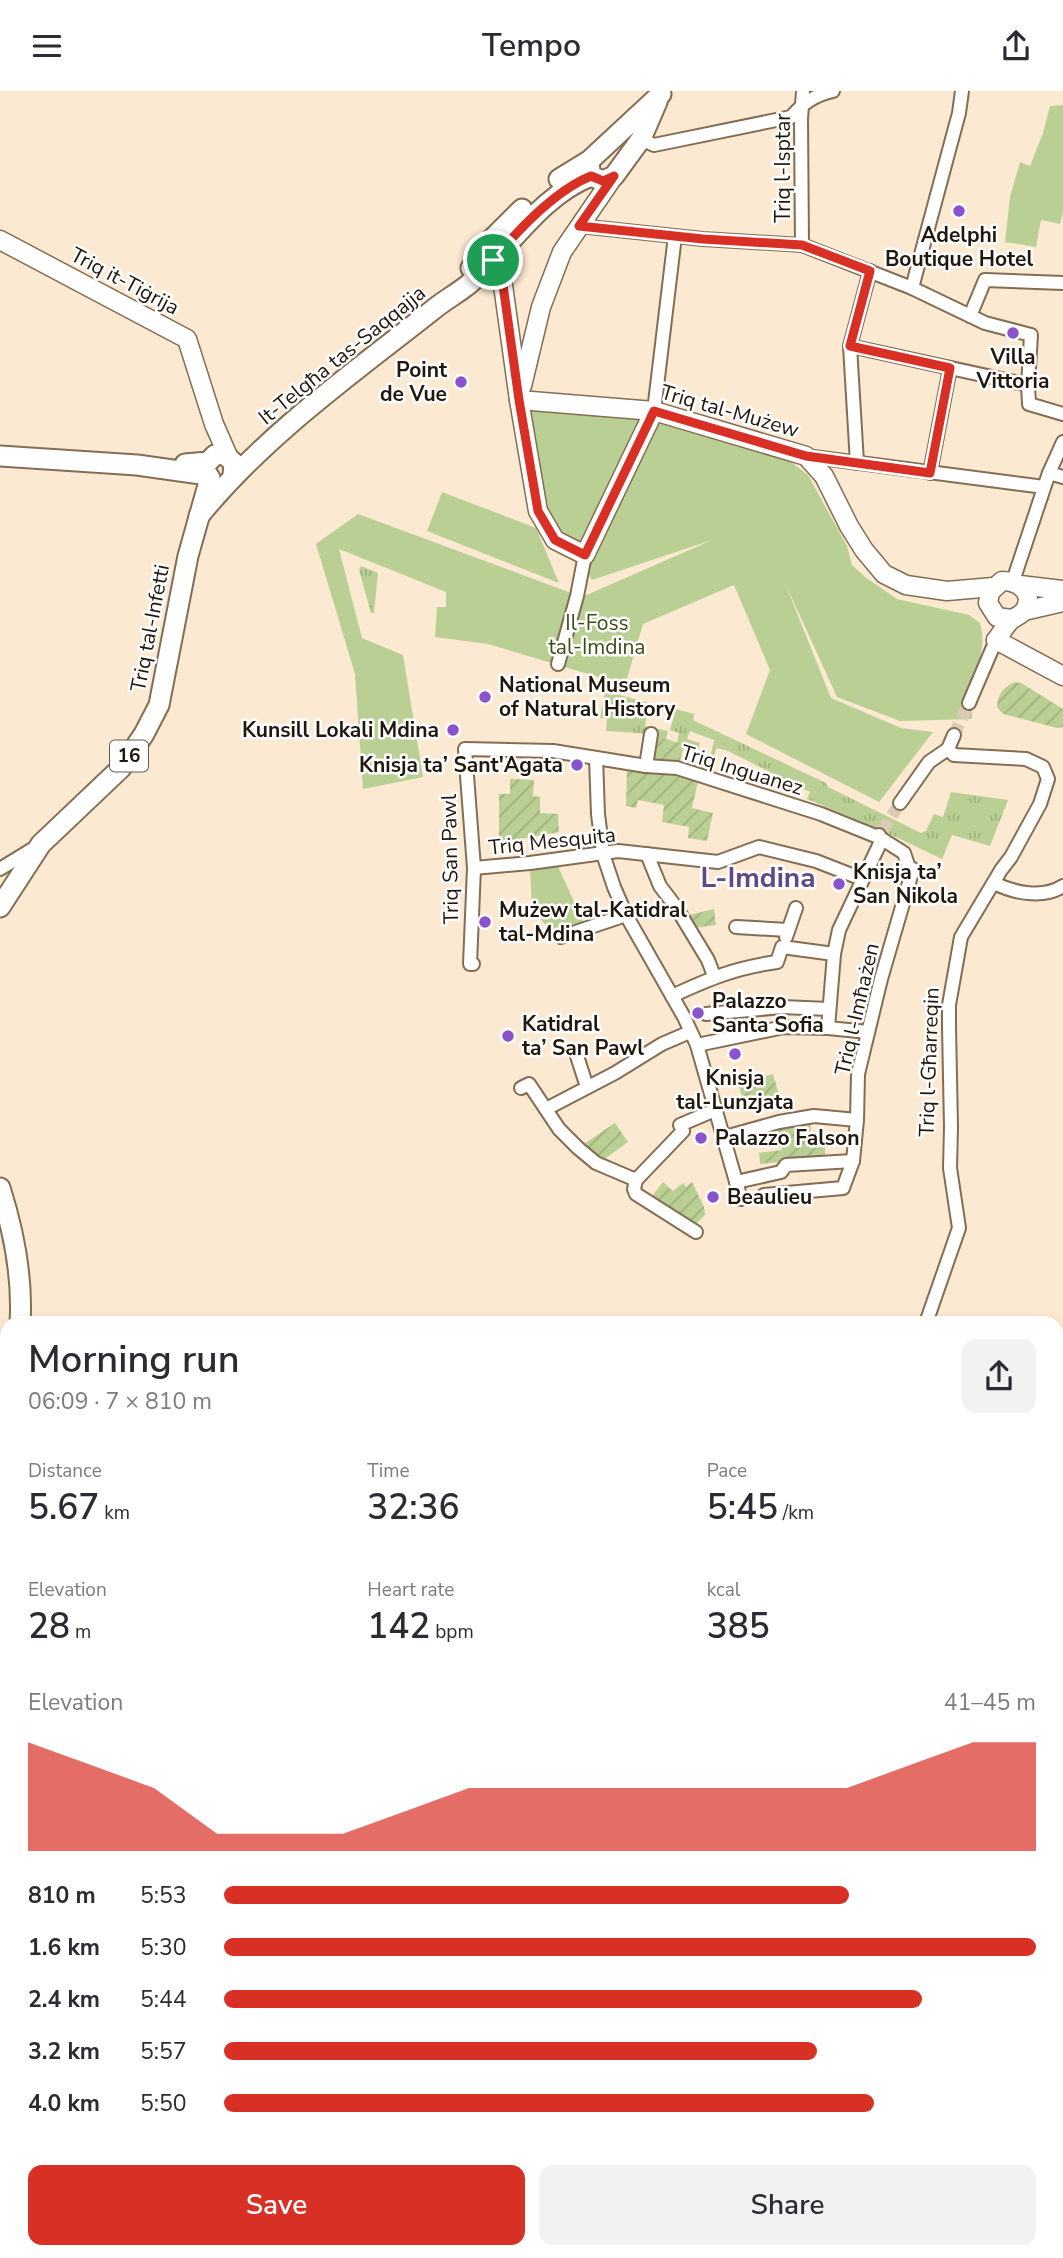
<!DOCTYPE html>
<html lang="en">
<head>
<meta charset="utf-8">
<style>
	:root { --surface:#fff; --page:#f2f2f3; --text:#2b2b33; --muted:#7c7c81; --accent:#d93025 }
	body { margin:0; font-family:"Nunito Sans",sans-serif; background:var(--page); color:var(--text); height:100vh; display:flex; flex-direction:column; font-size:26px; white-space:nowrap }
	* { box-sizing:border-box; margin:0 }
	p { font-size:23px; color:var(--muted) }
	.icon { flex:none; width:38px; height:38px; fill:none; stroke:currentColor; stroke-width:2; stroke-linecap:round; stroke-linejoin:round }
	.map { position:relative; flex:1; overflow:hidden }
	.sheet { position:absolute; left:0px; top:1225px; width:1064px; height:943px; display:flex; flex-direction:column; background:var(--surface); border-radius:21px 21px 0 0; box-shadow:0 4px 10px #0003 }
	.sheet>* { flex:none }
	.pin { position:absolute; display:grid; place-items:center; width:60px; height:60px; color:#fff; margin:-30px; border:4px solid #fff; border-radius:50%; box-shadow:0 2px 7px #0007 }
	.round { display:grid; place-items:center; flex:none; width:74px; height:74px; border-radius:14px; background:var(--page) }
	.summary { display:flex; align-items:center; justify-content:space-between; height:119px; padding:0 28px }
	h1 { font-size:38px; font-weight:600; line-height:52px }
	.metrics { display:grid; grid-template-columns:repeat(3,1fr); gap:10px; height:119px; padding:7px 28px }
	.metrics div { display:grid; align-content:center }
	.metrics b { font-size:35px; font-weight:600 }
	.metrics small { font-size:19px; font-weight:400 }
	.metrics p { font-size:19px }
	.chart { height:196px; padding:14px 28px }
	.chart p { display:flex; justify-content:space-between }
	.chart svg { width:100%; height:126px; margin-top:7px; fill:var(--accent); opacity:.7 }
	.cta { display:flex; gap:14px; margin-top:auto; padding:14px 28px }
	.cta a { flex:1; height:80px; border-radius:14px; background:var(--accent); color:#fff; font-size:28px; font-weight:600; line-height:80px; text-align:center }
	.cta a+a { background:var(--page); color:var(--text) }
	ul { padding:0 28px; list-style:none; font-size:23px }
	li { display:grid; grid-template-columns:112px 84px 1fr; align-items:center; height:52px }
	li i { height:18px; border-radius:9px; background:var(--accent) }
	header { display:flex; justify-content:space-between; align-items:center; height:91px; padding:0 28px; background:var(--surface); font-size:32px; font-weight:600 }
	.map>svg:first-child { display:block }
</style>
</head>
<body>
<header><svg class="icon" aria-label="menu" viewBox="0 0 24 24"><path d="M4 6h16M4 12h16M4 18h16"/></svg>Tempo<svg class="icon" aria-label="share" viewBox="0 0 24 24"><path d="M12 15V3M7 8l5-5 5 5M5 13v7h14v-7"/></svg></header>
<div class="map">
<svg width="1063" height="2167" viewBox="0 0 1063 2167">
	<defs>
		<pattern id="grass-tufts" width="24" height="20" patternUnits="userSpaceOnUse" patternTransform="scale(1.75)"><rect width="24" height="20" fill="#b9cf93"/><path d="M3 7l-1-3M5 7V3M7 7l1-3M15 17l-1-3M17 17v-4M19 17l1-3" fill="none" stroke="#9fb17e"/></pattern>
		<pattern id="forest-firs" width="22" height="20" patternUnits="userSpaceOnUse" patternTransform="scale(1.75)"><rect width="22" height="20" fill="#a9c674"/><path d="M5 1l3.5 6h-7zM16 11l3.5 6h-7z" fill="#91a963"/></pattern>
		<pattern id="garden-furrows" width="10" height="10" patternUnits="userSpaceOnUse" patternTransform="scale(1.75)"><rect width="10" height="10" fill="#b9cf93"/><path d="M-1 1l2-2M0 10L10 0M9 11l2-2" fill="none" stroke="#9fb17e"/></pattern>
	</defs>
	<rect width="100%" height="100%" fill="#fce9d2"/>
	<g fill="url(#grass-tufts)">
		<polygon points="361,475 378,482 374,522 371,522 359,479"/>
		<polygon points="605,600 649,612 645,635 668,640 666,648 651,643 606,640 607,628 600,627"/>
		<polygon points="676,618 694,623 693,629 826,692 828,696 921,742 926,740 934,723 943,726 951,701 1008,709 990,755 952,744 942,768 879,738 807,708 810,701 728,660 717,657 714,664 711,663 714,649 690,640 687,648 700,652 698,659 677,652 679,642 670,639"/>
	</g>
	<polygon fill="url(#forest-firs)" points="809,2161 858,2161 907,2167 807,2167"/>
	<g fill="#b9cf93">
		<polygon points="1063,14 1063,121 1060,133 1041,129 1036,156 1005,151 1010,106 1020,71 1030,75 1043,42 1050,15"/>
		<path d="M522,313L658,329L787,368L808,384L847,455L852,474L865,486L897,508L969,524L980,532C988,558 974,585 966,610L972,613V628L900,630L837,606L785,492L831,607L901,637L933,641L879,711L746,643L770,579L734,494L643,533L625,594L488,553L435,546L437,516H446V501L339,458L362,547L403,564L423,686L363,698L355,583L316,453L358,423L582,506L712,449L592,489L544,420Z"/>
		<polygon points="442,401 536,437 559,492 427,440"/>
		<polygon points="556,771 585,835 556,845 532,819 530,775"/>
		<polygon points="1063,2019 1063,2167 1037,2167 1033,2161 1057,2161 1057,2024"/>
	</g>
	<g fill="url(#garden-furrows)">
		<path d="M1015,591L1021,592L1063,618V636L1057,637L1003,623L997,616C997,604 1004,595 1015,591Z"/>
		<polygon points="655,644 684,654 679,674 650,672"/>
		<polygon points="627,676 699,686 692,717 713,722 707,750 688,747 689,736 662,731 664,714 638,709 636,717 626,715"/>
		<polygon points="510,688 534,689 533,705 540,706 540,722 558,723 559,741 499,752 499,703 510,703"/>
		<polygon points="714,818 716,834 693,837 685,825"/>
		<polygon points="773,983 779,1004 745,1014 738,993"/>
		<polygon points="811,1030 810,1055 825,1056 825,1067 760,1073 759,1062 782,1059 777,1036"/>
		<polygon points="615,1032 628,1051 602,1070 581,1055"/>
		<polygon points="663,1091 673,1100 683,1092 686,1096 692,1091 704,1116 705,1124 693,1136 649,1109"/>
	</g>
	<g fill="none" stroke-linecap="round" stroke-linejoin="round">
		<polyline stroke="#5c71a0" stroke-width="3.5" points="0,1647 7,1646"/>
		<g stroke="#dbcab4" stroke-width="12" stroke-dasharray="12 6" stroke-linecap="butt">
			<polyline points="954,644 969,612"/>
			<polyline points="882,740 900,712"/>
			<polyline points="691,925 706,923"/>
		</g>
		<defs>
			<g id="street">
				<path d="M641,48L654,54L791,26C803,12 815,4 833,0"/>
				<polyline points="579,135 703,148 802,154 912,197 985,232 1031,244 1028,294 1029,313 1063,323"/>
				<polyline points="802,154 801,28 803,0"/>
				<polyline points="912,197 959,22 962,0"/>
				<polyline points="970,225 985,189 1063,192"/>
				<polyline points="850,255 1028,294"/>
				<polyline points="654,320 675,145"/>
				<polyline points="806,365 1044,396"/>
				<polyline points="857,372 850,255 870,180"/>
				<polyline points="930,382 950,277"/>
				<polyline points="1049,382 1063,386"/>
				<polyline points="1013,490 1049,382 1063,351"/>
				<polyline points="558,573 577,505 585,464"/>
				<polyline points="969,612 996,549"/>
				<polyline points="948,658 954,644"/>
				<polyline points="596,667 598,723 603,763 614,796 626,824 684,926 697,954 741,1108"/>
				<polyline points="646,675 651,643"/>
				<polyline points="900,712 929,671 948,658"/>
				<polyline points="647,763 660,795 676,816 708,869 714,885"/>
				<polyline points="474,777 530,772 618,760 718,771 759,756 816,770 862,788"/>
				<polyline points="0,778 34,757"/>
				<path d="M994,792C1014,802 1043,808 1063,795"/>
				<polyline points="736,836 788,839"/>
				<polyline points="561,846 626,824"/>
				<polyline points="786,846 796,817"/>
				<polyline points="473,873 470,873 474,777 465,658 553,660 646,675 677,677 821,723 878,746"/>
				<path d="M672,905C711,887 735,877 777,871L782,856L834,863"/>
				<polyline points="706,923 782,916 829,918"/>
				<polyline points="828,937 834,863 839,839 882,748 878,746 879,744"/>
				<polyline points="697,954 784,936 828,937 868,941"/>
				<polyline points="578,961 577,965 587,996"/>
				<polyline points="521,997 529,993 559,1038 578,1057 596,1072 636,1089 634,1098 636,1103 696,1141"/>
				<polyline points="546,1018 615,982 662,953 690,941"/>
				<polyline points="725,1046 779,1031 814,1025 857,1029"/>
				<polyline points="636,1089 683,1040 680,1034 715,1019"/>
				<polyline points="736,1091 781,1081 786,1074 853,1070"/>
				<polyline points="764,1104 843,1097 853,1070 857,1029 858,983 881,888 913,778 909,777 904,762 882,748"/>
				<polyline points="926,1232 959,1137 950,1077 951,1036 949,935 949,914 961,846 1001,779 1011,766 1040,713 1048,688 1043,676 1026,668 954,664 948,658"/>
			</g>
			<g id="secondary">
				<polyline points="0,149 187,248 214,333 228,365"/>
				<polyline points="493,169 501,180 519,309 538,420 555,449 585,464 654,320"/>
				<polyline points="522,295 541,216 562,161 614,85"/>
				<polyline points="519,309 654,320 806,365 824,385 849,435 864,459 884,483 906,494 947,500 993,496"/>
				<polyline points="1020,494 1063,499"/>
				<polyline points="1024,520 1063,511"/>
				<path d="M996,549C1001,543 1005,535 1010,530C1014,526 1020,525 1024,520C1036,502 1018,490 1002,490L990,501L988,512L997,526L1011,528"/>
				<polyline points="996,549 1063,585"/>
				<polyline points="631,2161 641,2167"/>
				<polyline points="662,2161 670,2167"/>
			</g>
			<g id="primary">
				<polyline points="589,73 591,85 603,90 614,85 641,48 657,11"/>
				<polyline points="559,88 590,69 661,3"/>
				<polyline points="471,177 490,150 522,118"/>
				<polyline points="0,365 137,374 208,384"/>
				<polyline points="185,373 208,371 215,364 224,363 234,372 233,384"/>
				<path d="M199,425C265,344 353,282 434,218C445,209 458,202 469,193C509,158 540,105 591,85"/>
				<polyline points="0,816 41,753 121,677 144,643 159,614 188,465 210,387"/>
				<path d="M0,1097C14,1141 23,1185 20,1232"/>
				<polyline points="0,1430 7,1373"/>
			</g>
			<g id="highway">
				<polyline points="1057,1792 1063,1789"/>
				<polyline points="0,2017 7,2013"/>
				<polyline points="0,2051 7,2042"/>
			</g>
		</defs>
		<use href="#street" stroke="#836e54" stroke-width="16"/>
		<use href="#secondary" stroke="#836e54" stroke-width="21"/>
		<use href="#primary" stroke="#836e54" stroke-width="23"/>
		<use href="#highway" stroke="#836e54" stroke-width="26"/>
		<use href="#street" stroke="#fff" stroke-width="12"/>
		<use href="#secondary" stroke="#fff" stroke-width="18"/>
		<use href="#primary" stroke="#fff" stroke-width="19"/>
		<use href="#highway" stroke="#fff" stroke-width="23"/>
	</g>
	<g fill="none" stroke-linecap="round" stroke-linejoin="round">
		<defs>
			<path id="route" d="M591,85L603,90L614,85L579,135L703,148L802,154L870,180L850,255L950,277L930,382L806,365L654,320L585,464L555,449L538,420L519,309L501,180L493,169C518,139 554,100 591,85Z"/>
		</defs>
		<use href="#route" stroke="#fff" stroke-width="14"/>
		<use href="#route" stroke="#d93025" stroke-width="9"/>
	</g>
	<g fill="#8a53cb" stroke="#fff" stroke-width="2.5">
		<circle cx="959" cy="120" r="7"/>
		<circle cx="1013" cy="242" r="7"/>
		<circle cx="461" cy="291" r="7"/>
		<circle cx="485" cy="606" r="7"/>
		<circle cx="453" cy="639" r="7"/>
		<circle cx="577" cy="674" r="7"/>
		<circle cx="839" cy="793" r="7"/>
		<circle cx="485" cy="831" r="7"/>
		<circle cx="698" cy="922" r="7"/>
		<circle cx="508" cy="945" r="7"/>
		<circle cx="735" cy="963" r="7"/>
		<circle cx="701" cy="1047" r="7"/>
		<circle cx="713" cy="1106" r="7"/>
	</g>
	<g text-anchor="middle" dominant-baseline="central" stroke-width="5" stroke-linejoin="round" paint-order="stroke">
		<rect fill="#fff" stroke="#635d56" stroke-width="2" x="110" y="649.5" width="38" height="31" rx="5"/>
		<g font-size="19" font-weight="bold" fill="#20170d">
			<text x="129" y="665">16</text>
		</g>
		<g font-size="21" fill="#20170d" stroke="#fff">
			<text transform="translate(783 77) rotate(-90)">Triq l-Isptar</text>
			<text transform="translate(125 190) rotate(28)">Triq it-Tiġrija</text>
			<text transform="translate(342 264) rotate(-39)">It-Telgħa tas-Saqqajja</text>
			<text transform="translate(730 320) rotate(16)">Triq tal-Mużew</text>
			<text transform="translate(150 537) rotate(-79)">Triq tal-Infetti</text>
			<text transform="translate(742 679) rotate(17)">Triq Inguanez</text>
			<text transform="translate(552 750) rotate(-6)">Triq Mesquita</text>
			<text transform="translate(450 768) rotate(-91)">Triq San Pawl</text>
			<text transform="translate(857 918) rotate(-77)">Triq l-Imħażen</text>
			<text transform="translate(929 971) rotate(-88)">Triq l-Għarreqin</text>
		</g>
		<g font-size="21" font-weight="bold" fill="#20170d" stroke="#fff" text-anchor="start">
			<text x="959" y="144" text-anchor="middle">Adelphi<tspan x="959" dy="24">Boutique Hotel</tspan></text>
			<text x="1013" y="266" text-anchor="middle">Villa<tspan x="1013" dy="24">Vittoria</tspan></text>
			<text x="447" y="279" text-anchor="end">Point<tspan x="447" dy="24">de Vue</tspan></text>
			<text x="499" y="594">National Museum<tspan x="499" dy="24">of Natural History</tspan></text>
			<text x="439" y="639" text-anchor="end">Kunsill Lokali Mdina</text>
			<text x="563" y="674" text-anchor="end">Knisja ta’ Sant'Agata</text>
			<text x="853" y="781">Knisja ta’<tspan x="853" dy="24">San Nikola</tspan></text>
			<text x="499" y="819">Mużew tal-Katidral<tspan x="499" dy="24">tal-Mdina</tspan></text>
			<text x="712" y="910">Palazzo<tspan x="712" dy="24">Santa Sofia</tspan></text>
			<text x="522" y="933">Katidral<tspan x="522" dy="24">ta’ San Pawl</tspan></text>
			<text x="735" y="987" text-anchor="middle">Knisja<tspan x="735" dy="24">tal-Lunzjata</tspan></text>
			<text x="715" y="1047">Palazzo Falson</text>
			<text x="727" y="1106">Beaulieu</text>
		</g>
		<g font-size="21" fill="#3a4c10" stroke="#fff">
			<text x="597" y="532">Il-Foss<tspan x="597" dy="24">tal-Imdina</tspan></text>
		</g>
		<g font-size="28" font-weight="bold" fill="#614784" stroke="#fff">
			<text x="758" y="787">L-Imdina</text>
		</g>
	</g>
</svg>
<div class="pin" style="left:493px;top:169px;background:#1e9e55"><svg class="icon" aria-label="arrive" viewBox="0 0 24 24"><path d="M6 21V4h12l-3 4 3 4H6"/></svg></div>
<section class="sheet">
<div class="summary"><div><h1>Morning run</h1><p>06:09 · 7 × 810 m</p></div><a class="round"><svg class="icon" aria-label="share" viewBox="0 0 24 24"><path d="M12 15V3M7 8l5-5 5 5M5 13v7h14v-7"/></svg></a></div>
<div class="metrics">
<div><p>Distance</p><b>5.67<small> km</small></b></div>
<div><p>Time</p><b>32:36</b></div>
<div><p>Pace</p><b>5:45<small> /km</small></b></div>
</div>
<div class="metrics">
<div><p>Elevation</p><b>28<small> m</small></b></div>
<div><p>Heart rate</p><b>142<small> bpm</small></b></div>
<div><p>kcal</p><b>385</b></div>
</div>
<div class="chart"><p><span>Elevation</span>41–45 m</p>
<svg viewBox="0 0 160 44" preserveAspectRatio="none"><path d="M0 44V6L10 14L20 22L30 38L40 38L50 38L60 30L70 22L80 22L90 22L100 22L110 22L120 22L130 22L140 14L150 6L160 6V44z"/></svg>
</div>
<ul>
<li><b>810 m</b>5:53<i style="width:77%"></i></li>
<li><b>1.6 km</b>5:30<i style="width:100%"></i></li>
<li><b>2.4 km</b>5:44<i style="width:86%"></i></li>
<li><b>3.2 km</b>5:57<i style="width:73%"></i></li>
<li><b>4.0 km</b>5:50<i style="width:80%"></i></li>
</ul>
<div class="cta"><a>Save</a><a>Share</a></div>
</section>
</div>
</body>
</html>
